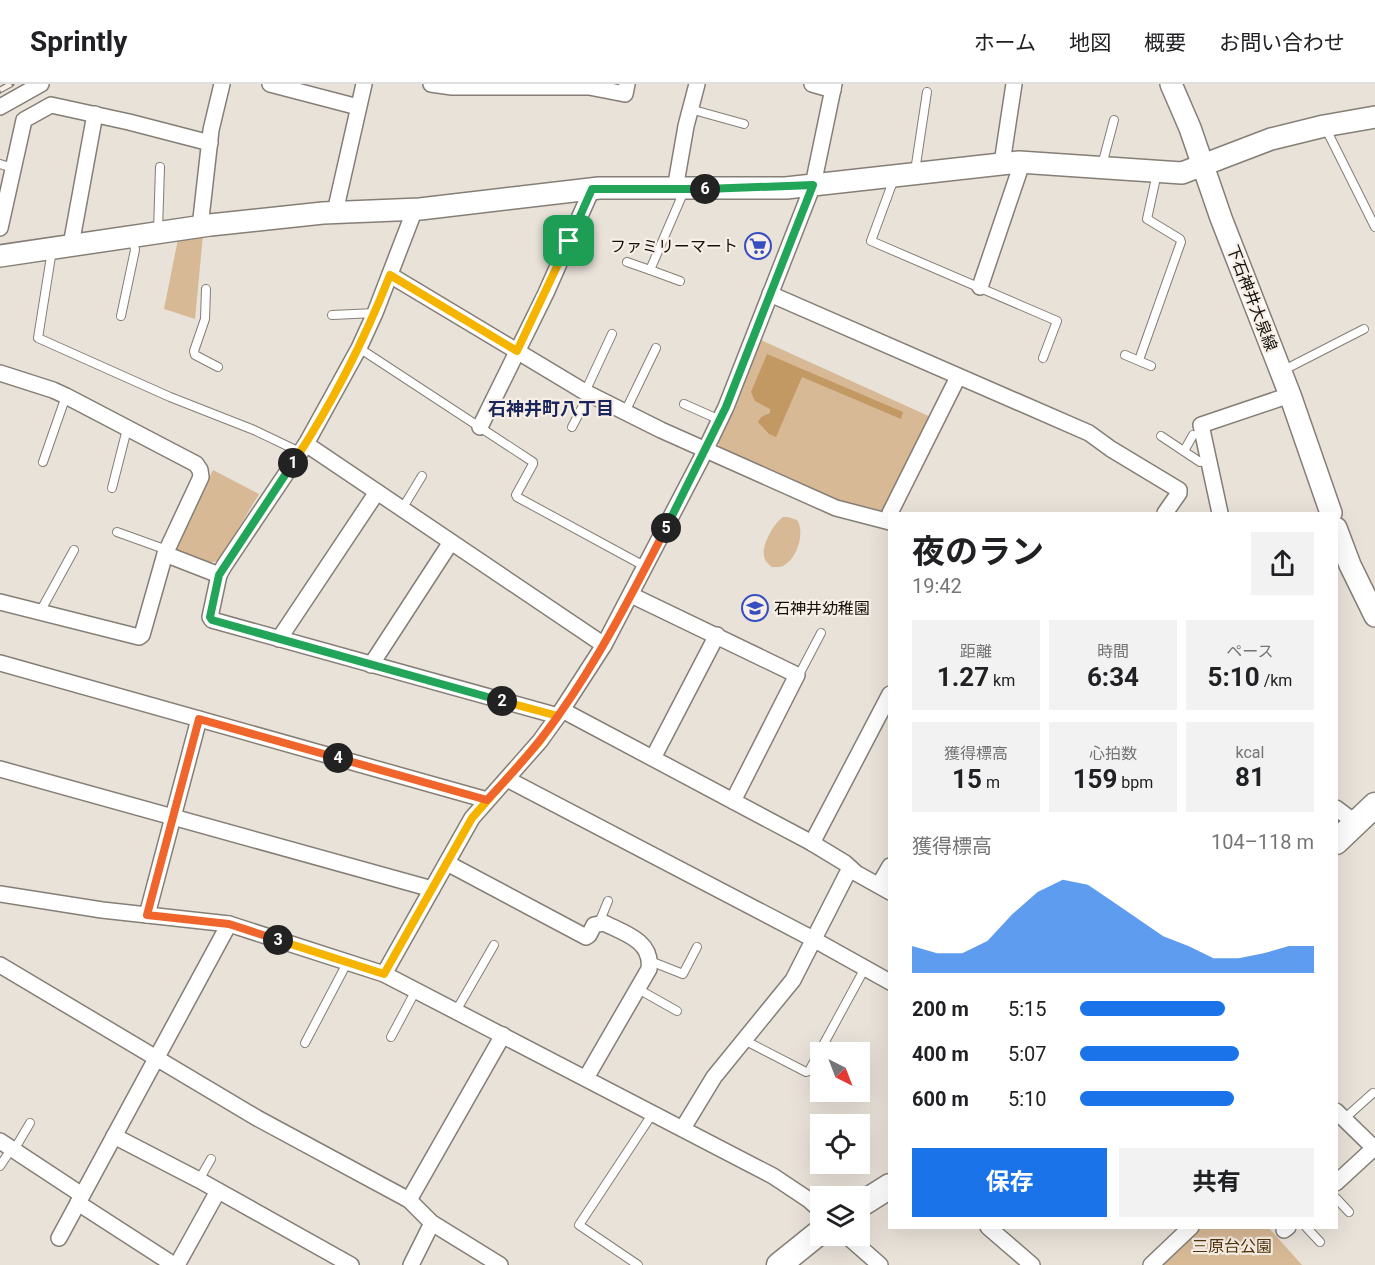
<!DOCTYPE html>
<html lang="ja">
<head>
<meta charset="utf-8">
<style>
	:root { --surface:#fff; --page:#f2f2f2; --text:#202124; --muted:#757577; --line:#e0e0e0; --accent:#1a73e8 }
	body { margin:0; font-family:Roboto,"Noto Sans JP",sans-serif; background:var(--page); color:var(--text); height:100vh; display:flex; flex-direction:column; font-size:22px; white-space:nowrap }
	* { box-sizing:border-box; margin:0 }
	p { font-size:20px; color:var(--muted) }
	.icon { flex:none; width:33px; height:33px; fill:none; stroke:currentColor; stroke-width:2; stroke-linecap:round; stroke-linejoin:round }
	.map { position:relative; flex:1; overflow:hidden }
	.side { position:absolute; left:888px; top:428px; width:450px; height:717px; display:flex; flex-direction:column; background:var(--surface); border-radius:0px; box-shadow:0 6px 24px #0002 }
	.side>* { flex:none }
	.needle { width:39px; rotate:138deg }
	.controls { position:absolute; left:810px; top:958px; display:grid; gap:12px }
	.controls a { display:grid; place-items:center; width:60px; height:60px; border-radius:0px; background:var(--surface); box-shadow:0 6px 24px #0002; font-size:30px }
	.pin { position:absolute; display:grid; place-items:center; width:51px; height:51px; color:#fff; margin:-26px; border-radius:12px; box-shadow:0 3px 9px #0006 }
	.km { position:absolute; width:30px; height:30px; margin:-15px; border-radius:50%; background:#222; color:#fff; font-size:16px; line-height:30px; text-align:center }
	.round { display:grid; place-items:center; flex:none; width:63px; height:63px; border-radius:0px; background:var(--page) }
	.summary { display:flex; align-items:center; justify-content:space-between; height:102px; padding:0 24px }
	h1 { font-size:33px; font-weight:700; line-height:45px }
	.metrics { display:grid; grid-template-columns:repeat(3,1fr); gap:9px; height:102px; padding:6px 24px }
	.metrics div { display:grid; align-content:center; border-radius:0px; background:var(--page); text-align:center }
	.metrics b { font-size:26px; font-weight:700 }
	.metrics small { font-size:16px; font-weight:400 }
	.metrics p { font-size:16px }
	.chart { height:168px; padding:12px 24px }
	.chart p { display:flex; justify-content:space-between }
	.chart svg { width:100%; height:108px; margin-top:6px; fill:var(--accent); opacity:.7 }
	.cta { display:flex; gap:12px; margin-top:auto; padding:12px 24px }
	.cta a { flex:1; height:69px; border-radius:0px; background:var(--accent); color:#fff; font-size:24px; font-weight:700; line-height:69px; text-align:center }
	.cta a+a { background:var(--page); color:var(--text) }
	ul { padding:0 24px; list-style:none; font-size:20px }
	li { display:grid; grid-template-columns:96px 72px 1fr; align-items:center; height:45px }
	li i { height:15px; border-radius:8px; background:var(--accent) }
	header { display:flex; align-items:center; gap:36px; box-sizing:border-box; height:84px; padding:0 30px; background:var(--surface); border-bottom:2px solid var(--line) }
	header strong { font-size:28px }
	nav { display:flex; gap:33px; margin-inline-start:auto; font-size:21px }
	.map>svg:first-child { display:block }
</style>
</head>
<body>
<header>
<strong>Sprintly</strong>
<nav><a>ホーム</a><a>地図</a><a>概要</a><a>お問い合わせ</a></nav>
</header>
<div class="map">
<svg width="1375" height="1181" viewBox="0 0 1375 1181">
	<rect width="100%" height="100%" fill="#e9e2d9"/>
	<g fill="#d7b996">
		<polygon points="203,151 195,235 164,225 178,155"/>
		<polygon points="761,256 933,334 882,430 837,420 722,368 718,359"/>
		<polygon points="213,386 259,410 219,477 207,479 175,466 174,464"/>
		<path d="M783,433H788L797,436C805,447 798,472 786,480C782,484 777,483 772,483C768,480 764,476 764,471C762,460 774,439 783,433Z"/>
		<polygon points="1200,1143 1268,1143 1302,1181 1160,1181"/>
	</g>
	<polygon fill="#c29863" points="767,270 903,328 901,335 802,293 776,353 769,350 758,338 761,333 770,329 770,325 755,317 751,308"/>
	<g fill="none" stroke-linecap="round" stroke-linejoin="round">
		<defs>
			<g id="lane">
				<polyline points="690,25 744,40"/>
				<polyline points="1325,43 1375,143"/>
				<polyline points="0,80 13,84"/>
				<polyline points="1102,81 1114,36"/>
				<polyline points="915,87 927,8"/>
				<polyline points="892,93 892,100 871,157 1057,237 1043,274"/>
				<polyline points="158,147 160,83"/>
				<polyline points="52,166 38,254 170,313 254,346 300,368"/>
				<polyline points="627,178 650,186"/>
				<polyline points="680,197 650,186 684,107"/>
				<polyline points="206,205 205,235 194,267 195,271 218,283"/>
				<polyline points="332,231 375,229"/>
				<polyline points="121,232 135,166 133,154"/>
				<polyline points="359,264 533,378 533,380 516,411 517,413 646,483"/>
				<polyline points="1125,271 1151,282"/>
				<polyline points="1139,276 1181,158 1180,155 1147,135 1157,89"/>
				<polyline points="1282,287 1364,245"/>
				<polyline points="585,308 612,250"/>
				<polyline points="684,320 720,336"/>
				<polyline points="625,328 656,264"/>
				<polyline points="572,343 589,310"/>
				<polyline points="1161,352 1200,378 1209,376"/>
				<polyline points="1184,367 1193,351"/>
				<polyline points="43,378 66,312"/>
				<polyline points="112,404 127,345"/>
				<polyline points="402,425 422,392"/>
				<polyline points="117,448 167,466"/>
				<polyline points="40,528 74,466"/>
				<polyline points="797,591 800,589 821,549"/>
				<polyline points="599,839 608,817"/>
				<polyline points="650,877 683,890 697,863"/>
				<polyline points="638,905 677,927"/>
				<polyline points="456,927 494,861"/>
				<polyline points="391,953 416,906"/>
				<polyline points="744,956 806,988 809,987 865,884"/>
				<polyline points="305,959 347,879"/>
				<polyline points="1344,1035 1373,1009"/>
				<polyline points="14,1066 30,1039"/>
				<polyline points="0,1082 12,1064"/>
				<polyline points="199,1096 211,1075"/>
				<polyline points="1336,1114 1349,1128"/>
				<polyline points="1306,1143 1320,1158"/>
				<polyline points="638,1181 579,1141 653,1029"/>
			</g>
			<g id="street">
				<polyline points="270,0 358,23"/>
				<polyline points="431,0 452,3 589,3 625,10 627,0"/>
				<polyline points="812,0 833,6"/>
				<polyline points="0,23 41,0"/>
				<polyline points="1002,79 1014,0"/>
				<polyline points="675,105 686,42 697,0"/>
				<polyline points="415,125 375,229 359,264 306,360 224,482 219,491 210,533 212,536 558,632"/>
				<polyline points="335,128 364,0"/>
				<polyline points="200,143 211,46 222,0"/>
				<polyline points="0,144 24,36 51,21 129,38 210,59"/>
				<polyline points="71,161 95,30"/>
				<polyline points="390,191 585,308 661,346 836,424 890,438"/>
				<polyline points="980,203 1019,88 1019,78"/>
				<polyline points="770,210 1089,349 1111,365 1179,406 1179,409 1165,429"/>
				<polyline points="0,289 53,306 66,312 196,380 200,386 201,393 165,470 142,551 139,553 0,518"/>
				<polyline points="480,343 546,209 592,105"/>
				<polyline points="306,360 604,561"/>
				<polyline points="890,429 958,293"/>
				<polyline points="1220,429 1201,341 1290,311"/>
				<polyline points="165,470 219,491"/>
				<polyline points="631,511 797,591 733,717"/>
				<polyline points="279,555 377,408"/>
				<polyline points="0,579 487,716"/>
				<polyline points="371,581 451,458"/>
				<polyline points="562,626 812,759 845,779 856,789 890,808"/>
				<polyline points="653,674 717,551"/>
				<polyline points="0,685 432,805"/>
				<polyline points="507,695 813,855 890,898"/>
				<polyline points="1336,724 1356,739"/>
				<polyline points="812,759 890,610"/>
				<path d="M447,779L586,853L589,851L594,841L604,839C624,849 653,857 649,885L586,994"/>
				<polyline points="879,801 890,782"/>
				<polyline points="0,810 102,826 229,840 384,890 773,1092 809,1116 820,1126"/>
				<polyline points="147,831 199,635"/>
				<polyline points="0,881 257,1034 409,1116 432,1139 500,1181"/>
				<polyline points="384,890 472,734 540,657 558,632 604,561 700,377 726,323 813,101 834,0"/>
				<polyline points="1336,1027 1375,1065"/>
				<polyline points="683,1044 714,993 793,896 850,784"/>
				<polyline points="114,1052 199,1096 351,1181"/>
				<polyline points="0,1057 82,1111"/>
				<polyline points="1336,1099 1374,1064"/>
				<polyline points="409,1116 503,951"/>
				<polyline points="78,1119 174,1181"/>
				<polyline points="988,1143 1032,1181"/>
				<polyline points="1284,1146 1288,1143"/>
				<polyline points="847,1152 880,1181"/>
				<polyline points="59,1154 229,840"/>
				<polyline points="177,1181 218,1107"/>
				<polyline points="411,1181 432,1139"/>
				<polyline points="1151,1181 1191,1143"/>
			</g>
			<g id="secondary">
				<polyline points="1171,0 1190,44 1221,134 1290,311 1331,429"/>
				<polyline points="0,172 210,141 323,129 420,125 599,104 786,104 1019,78 1182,89 1271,55 1324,42 1375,33"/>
				<polyline points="1336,444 1350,481 1375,532"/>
			</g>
			<g id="primary">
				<polyline points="1336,758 1375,721"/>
				<polyline points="860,1121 890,1102"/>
				<polyline points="779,1181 820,1148"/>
			</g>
		</defs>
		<use href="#lane" stroke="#857e76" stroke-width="10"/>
		<use href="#street" stroke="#857e76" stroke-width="18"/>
		<use href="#secondary" stroke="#857e76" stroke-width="24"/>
		<use href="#primary" stroke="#857e76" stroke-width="27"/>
		<use href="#lane" stroke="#fff" stroke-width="8"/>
		<use href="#street" stroke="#fff" stroke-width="15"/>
		<use href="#secondary" stroke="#fff" stroke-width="21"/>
		<use href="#primary" stroke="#fff" stroke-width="24"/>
		<defs>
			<polyline id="rail" points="0,6 11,0"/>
		</defs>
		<use href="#rail" stroke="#837e78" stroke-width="7"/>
		<use href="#rail" stroke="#f7efe6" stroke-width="4.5" stroke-dasharray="14" stroke-linecap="butt"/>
	</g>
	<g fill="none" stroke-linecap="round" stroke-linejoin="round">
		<defs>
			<path id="split-1" d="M293,379C332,320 364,257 390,191L517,267L569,157"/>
			<polyline id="split-2" points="293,379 219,491 210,533 212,536 502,617"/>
			<polyline id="split-3" points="278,856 384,890 472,734 540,657 558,632 502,617"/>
			<polyline id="split-4" points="278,856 229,840 147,831 199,635 338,674"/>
			<path id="split-5" d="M338,674L487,716C512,690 537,662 558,632C600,573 633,508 666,444"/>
			<polyline id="split-6" points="666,444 726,323 813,101 705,105"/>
			<polyline id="split-7" points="569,157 592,105 705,105"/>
		</defs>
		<use href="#split-1" stroke="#fff" stroke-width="12"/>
		<use href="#split-2" stroke="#fff" stroke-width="12"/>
		<use href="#split-3" stroke="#fff" stroke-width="12"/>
		<use href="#split-4" stroke="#fff" stroke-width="12"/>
		<use href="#split-5" stroke="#fff" stroke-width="12"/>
		<use href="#split-6" stroke="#fff" stroke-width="12"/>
		<use href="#split-7" stroke="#fff" stroke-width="12"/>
		<use href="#split-1" stroke="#f5b400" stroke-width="8"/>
		<use href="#split-2" stroke="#22a559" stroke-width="8"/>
		<use href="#split-3" stroke="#f5b400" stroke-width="8"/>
		<use href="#split-4" stroke="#f0652b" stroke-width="8"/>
		<use href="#split-5" stroke="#f0652b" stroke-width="8"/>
		<use href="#split-6" stroke="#22a559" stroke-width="8"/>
		<use href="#split-7" stroke="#22a559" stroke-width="8"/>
	</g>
	<defs>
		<symbol id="supermarket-ring" viewBox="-11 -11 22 22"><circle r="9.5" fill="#f7efe6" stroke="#374ec0" stroke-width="1.5"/><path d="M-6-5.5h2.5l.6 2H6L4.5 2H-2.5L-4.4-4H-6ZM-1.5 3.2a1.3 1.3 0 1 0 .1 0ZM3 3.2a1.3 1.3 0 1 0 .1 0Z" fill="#374ec0"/></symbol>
		<symbol id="school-ring" viewBox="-11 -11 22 22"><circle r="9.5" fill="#f7efe6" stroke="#374ec0" stroke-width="1.5"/><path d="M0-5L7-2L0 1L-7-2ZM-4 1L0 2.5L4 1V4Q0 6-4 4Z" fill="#374ec0"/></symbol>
	</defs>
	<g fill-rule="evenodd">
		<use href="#supermarket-ring" x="743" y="147" width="30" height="30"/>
		<use href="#school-ring" x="740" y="509" width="30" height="30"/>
	</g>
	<g text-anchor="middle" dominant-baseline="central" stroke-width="4.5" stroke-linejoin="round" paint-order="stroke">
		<g font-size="16" fill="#13100d" stroke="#f7efe6" text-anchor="end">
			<text x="738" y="162">ファミリーマート</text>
			<text x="774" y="524" text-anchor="start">石神井幼稚園</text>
		</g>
		<g font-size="16" fill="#13100d" stroke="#f7efe6">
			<text transform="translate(1252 214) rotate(69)">下石神井大泉線</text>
		</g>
		<g font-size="16" fill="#533509" stroke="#f7efe6">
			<text x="1232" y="1162">三原台公園</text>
		</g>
		<g font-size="18" font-weight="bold" fill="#19255c" stroke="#f7efe6">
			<text x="551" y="324">石神井町八丁目</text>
		</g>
	</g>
</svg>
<div class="controls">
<a><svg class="needle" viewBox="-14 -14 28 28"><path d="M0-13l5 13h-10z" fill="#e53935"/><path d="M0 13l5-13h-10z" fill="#757577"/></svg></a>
<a><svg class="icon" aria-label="locate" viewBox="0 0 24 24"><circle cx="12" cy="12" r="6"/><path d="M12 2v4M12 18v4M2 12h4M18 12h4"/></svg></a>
<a><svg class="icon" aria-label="layers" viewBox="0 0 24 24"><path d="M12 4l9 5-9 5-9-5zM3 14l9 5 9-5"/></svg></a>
</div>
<div class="pin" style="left:569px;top:157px;background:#1e9e55"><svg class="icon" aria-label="arrive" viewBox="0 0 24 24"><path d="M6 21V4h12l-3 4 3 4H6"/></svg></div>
<b class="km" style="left:293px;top:379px">1</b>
<b class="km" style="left:502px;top:617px">2</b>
<b class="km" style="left:278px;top:856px">3</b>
<b class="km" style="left:338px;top:674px">4</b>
<b class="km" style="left:666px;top:444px">5</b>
<b class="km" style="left:705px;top:105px">6</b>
<section class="side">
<div class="summary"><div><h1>夜のラン</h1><p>19:42</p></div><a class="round"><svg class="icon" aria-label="share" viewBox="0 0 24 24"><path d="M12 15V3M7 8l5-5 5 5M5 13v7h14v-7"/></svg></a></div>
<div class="metrics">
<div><p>距離</p><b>1.27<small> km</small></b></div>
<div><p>時間</p><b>6:34</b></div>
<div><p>ペース</p><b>5:10<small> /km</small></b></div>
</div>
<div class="metrics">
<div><p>獲得標高</p><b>15<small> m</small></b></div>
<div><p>心拍数</p><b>159<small> bpm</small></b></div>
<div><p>kcal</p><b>81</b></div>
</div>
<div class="chart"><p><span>獲得標高</span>104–118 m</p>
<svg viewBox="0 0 160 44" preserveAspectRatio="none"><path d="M0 44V33L10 36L20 36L30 31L40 20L50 11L60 6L70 8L80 15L90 22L100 29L110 33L120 38L130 38L140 36L150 33L160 33V44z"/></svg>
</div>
<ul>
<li><b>200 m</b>5:15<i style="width:62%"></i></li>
<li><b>400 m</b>5:07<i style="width:68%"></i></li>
<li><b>600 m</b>5:10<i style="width:66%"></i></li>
</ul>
<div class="cta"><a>保存</a><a>共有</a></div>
</section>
</div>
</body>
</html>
